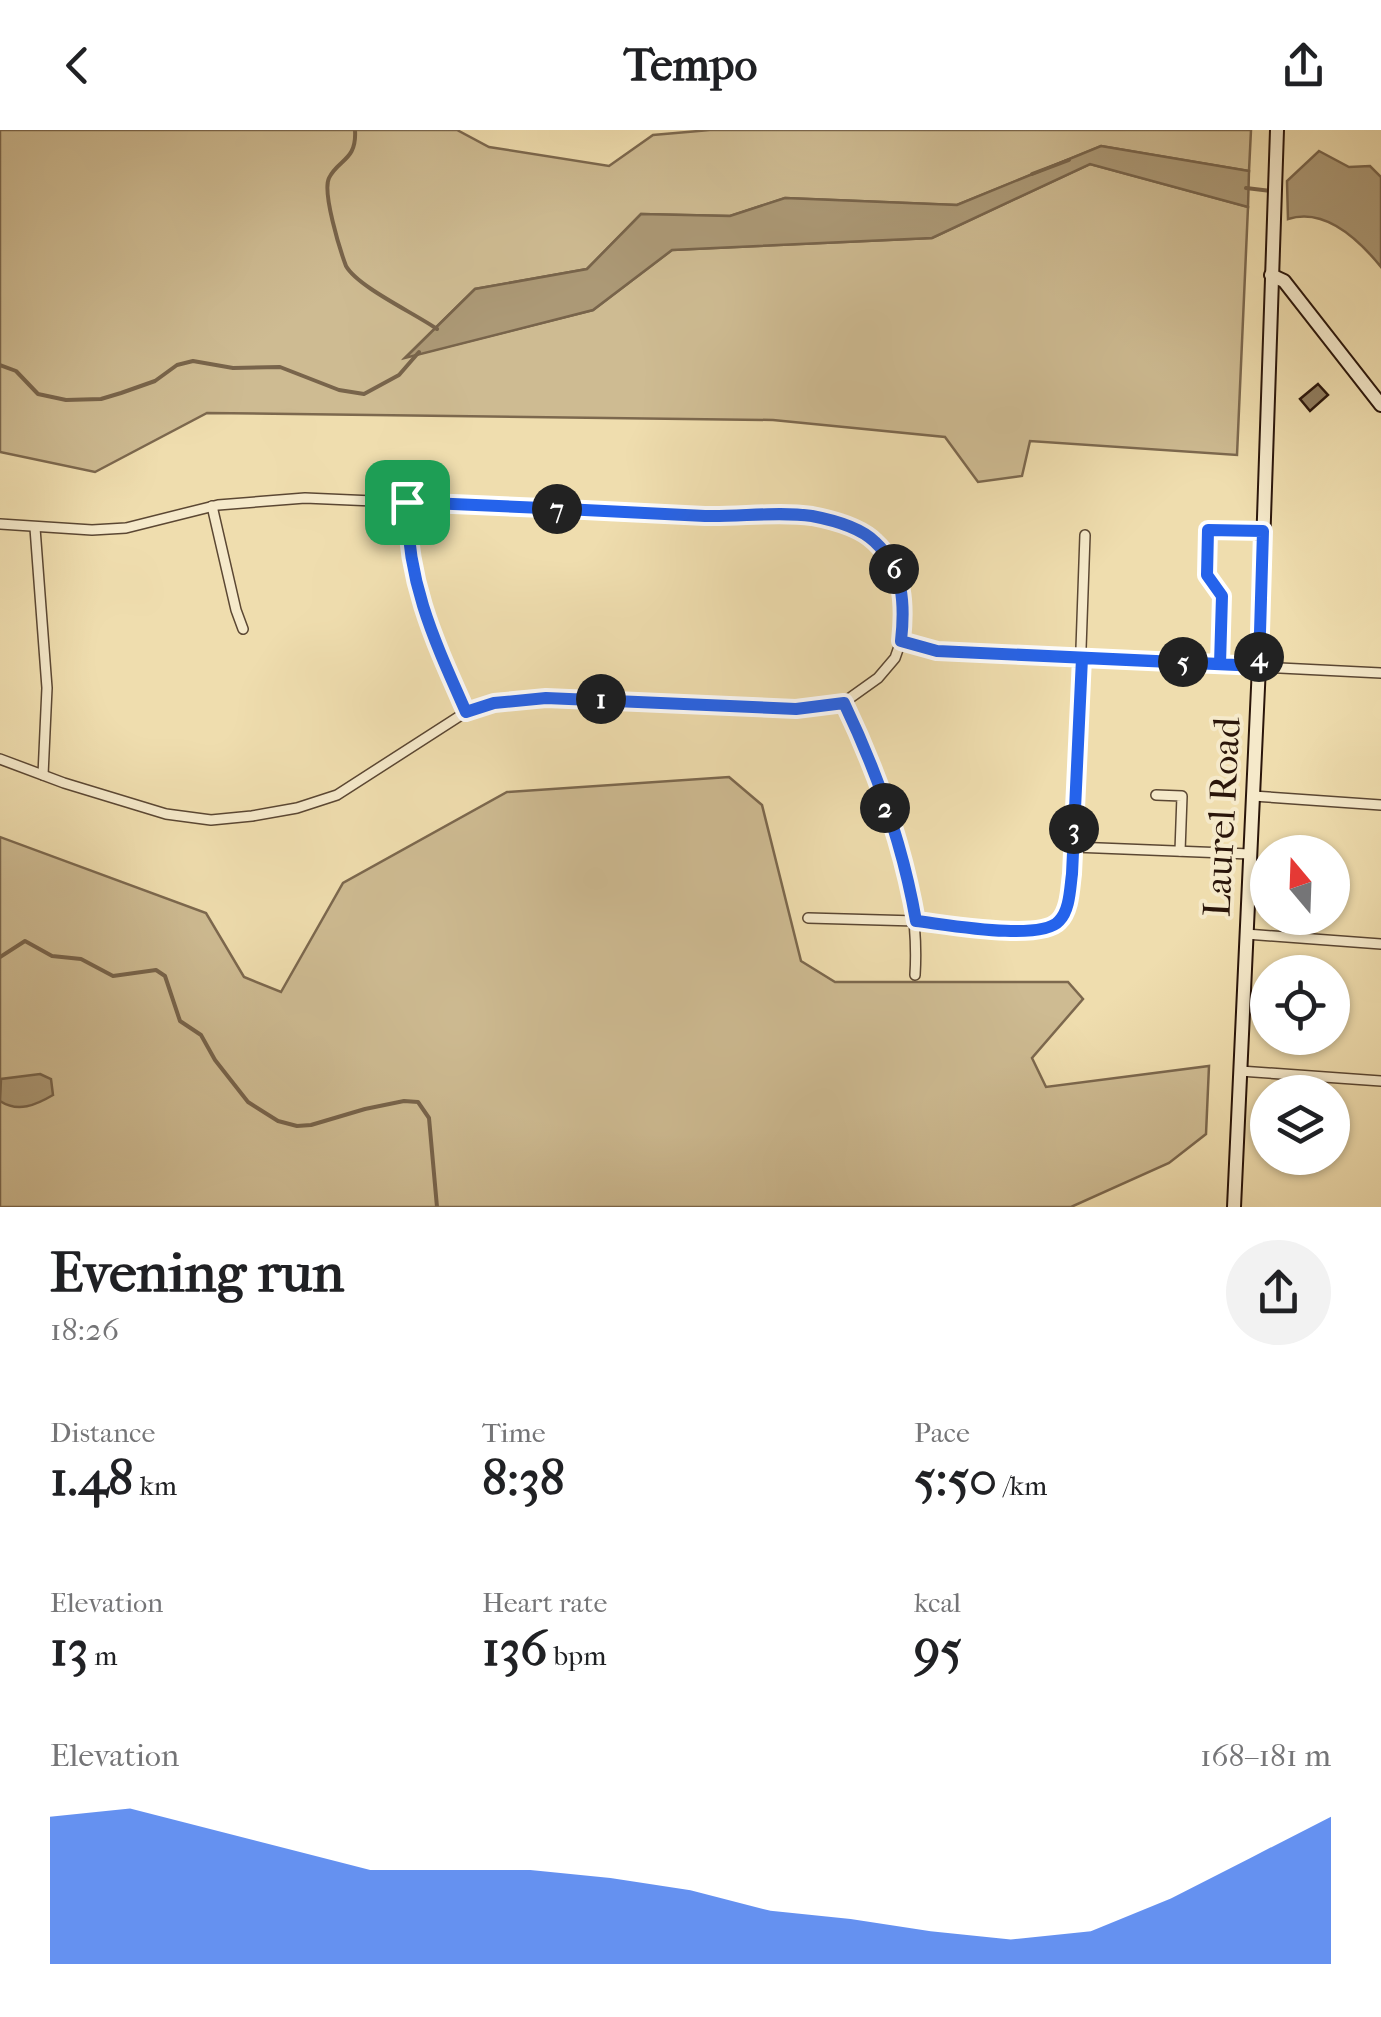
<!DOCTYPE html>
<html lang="en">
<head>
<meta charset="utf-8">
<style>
	:root { --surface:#fff; --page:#f2f2f2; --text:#202124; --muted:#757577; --accent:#2563eb }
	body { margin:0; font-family:"IM FELL French Canon",serif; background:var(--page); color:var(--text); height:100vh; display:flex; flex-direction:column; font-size:38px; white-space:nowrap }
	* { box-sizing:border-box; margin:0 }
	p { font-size:32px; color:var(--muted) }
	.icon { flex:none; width:55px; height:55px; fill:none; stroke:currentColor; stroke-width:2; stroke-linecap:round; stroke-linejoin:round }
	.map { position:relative; height:1077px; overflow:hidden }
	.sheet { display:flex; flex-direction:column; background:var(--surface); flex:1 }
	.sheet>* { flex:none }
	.needle { width:65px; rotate:341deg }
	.tools { position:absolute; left:1250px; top:705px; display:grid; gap:20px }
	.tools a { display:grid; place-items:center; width:100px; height:100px; border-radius:50%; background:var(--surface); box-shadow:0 2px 8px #0004; font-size:50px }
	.pin { position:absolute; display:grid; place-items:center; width:85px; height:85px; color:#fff; margin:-42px; border-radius:20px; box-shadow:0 5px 15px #0006 }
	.km { position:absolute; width:50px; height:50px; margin:-25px; border-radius:50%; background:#222; color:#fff; font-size:28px; line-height:50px; text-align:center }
	.round { display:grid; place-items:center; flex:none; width:105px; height:105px; border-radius:52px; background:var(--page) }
	.head { display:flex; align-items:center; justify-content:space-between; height:170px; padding:0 50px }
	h1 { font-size:55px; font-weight:700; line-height:75px }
	.stats { display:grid; grid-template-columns:repeat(3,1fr); gap:15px; height:170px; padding:10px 50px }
	.stats div { display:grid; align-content:center }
	.stats b { font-size:50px; font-weight:700 }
	.stats small { font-size:28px; font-weight:400 }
	.stats p { font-size:28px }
	.chart { height:280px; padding:20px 50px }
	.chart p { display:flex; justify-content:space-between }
	.chart svg { width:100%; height:180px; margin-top:10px; fill:var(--accent); opacity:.7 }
	header { display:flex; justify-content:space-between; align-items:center; height:130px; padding:0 50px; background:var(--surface); font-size:45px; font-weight:700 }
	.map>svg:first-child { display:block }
</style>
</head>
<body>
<header><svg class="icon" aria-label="back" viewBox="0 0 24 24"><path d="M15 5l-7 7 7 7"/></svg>Tempo<svg class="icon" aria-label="share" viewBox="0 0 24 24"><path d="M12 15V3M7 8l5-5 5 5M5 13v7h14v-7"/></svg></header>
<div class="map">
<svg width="1381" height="1077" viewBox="0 0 1381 1077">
	<rect width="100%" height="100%" fill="#efddae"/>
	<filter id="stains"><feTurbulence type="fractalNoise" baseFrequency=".002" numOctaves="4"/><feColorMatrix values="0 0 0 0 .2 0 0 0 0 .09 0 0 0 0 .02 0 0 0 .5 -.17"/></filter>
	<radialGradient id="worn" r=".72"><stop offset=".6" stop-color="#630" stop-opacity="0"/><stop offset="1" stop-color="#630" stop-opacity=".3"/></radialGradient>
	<g fill="#cebb92" stroke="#7c684e" stroke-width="2.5">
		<polygon points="0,0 457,0 489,17 609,36 653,5 710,0 1251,0 1249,41 1101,16 957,75 785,68 730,86 641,84 587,139 475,159 406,227 593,180 672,120 932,108 1090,34 1248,77 1237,325 1030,311 1022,346 978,352 945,307 773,290 207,283 95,342 0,322"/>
		<polygon points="729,647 762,675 801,831 835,852 1068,852 1083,869 1032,928 1046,957 1209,936 1206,1004 1169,1033 1071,1077 0,1077 0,707 206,783 244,847 281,862 343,753 507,662"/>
	</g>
	<g fill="#ac9976" stroke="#78644b" stroke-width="2.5">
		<polygon points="1101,16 1249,41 1248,77 1090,34 932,108 672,120 593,180 405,228 475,159 587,139 641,84 730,86 785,68 957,75"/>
		<path d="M1319,21L1349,37L1370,36L1381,47V137C1360,111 1325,77 1288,89L1287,51Z"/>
		<path d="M40,944L51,949L53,965C36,975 18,983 0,971L1,949Z"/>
	</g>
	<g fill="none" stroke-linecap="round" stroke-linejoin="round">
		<g stroke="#78644b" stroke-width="4">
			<path d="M355,0C357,31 338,29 329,48C322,62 340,120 346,136C358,157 414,183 437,199"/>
			<polyline points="1032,44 1069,30"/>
			<polyline points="1246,58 1271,61"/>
			<polyline points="0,235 16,241 38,264 66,270 101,269 121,263 155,251 177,235 193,231 233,238 280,237 339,260 364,264 399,245 419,222"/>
			<polyline points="0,827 25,811 52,826 81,829 113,846 156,840 165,846 180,891 201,905 215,930 248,972 278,991 297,996 311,995 365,979 404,971 418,972 429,988 437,1077"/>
		</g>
	</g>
	<polygon fill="#907d5f" stroke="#2a150a" stroke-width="2.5" points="1318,254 1328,265 1310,281 1300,269"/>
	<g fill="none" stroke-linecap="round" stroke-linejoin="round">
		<defs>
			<polyline id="lane" points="1220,534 1222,466 1207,445 1208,400 1260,400"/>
			<g id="street">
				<path d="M407,372C407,451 435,511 466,582"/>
				<polyline points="212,376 236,480 243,499"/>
				<polyline points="0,394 92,400 126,398 218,375 305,368 717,386 811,386 853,397 875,411 891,431 900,452 904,479 901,511 895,528 878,548 843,573 796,579 546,568 494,573 466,582 337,665 297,678 252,686 211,690 166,684 64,653 0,629"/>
				<polyline points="35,398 47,558 43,645"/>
				<polyline points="901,511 937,521 1381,543"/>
				<path d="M843,573C884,657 921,751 915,845"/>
				<polyline points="1156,665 1182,666 1180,721"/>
				<polyline points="1253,666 1381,675"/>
				<polyline points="1074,717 1250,724"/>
				<polyline points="808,788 916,791 1024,801 1046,798 1060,791 1067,775 1074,717 1085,405"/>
				<polyline points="1246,804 1381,814"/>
				<polyline points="1240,941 1381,951"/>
			</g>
			<g id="secondary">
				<polyline points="1271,145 1284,151 1381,275"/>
				<polyline points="1234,1077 1259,536 1277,0"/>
			</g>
		</defs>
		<use href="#lane" stroke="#5b4733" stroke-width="9"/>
		<use href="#street" stroke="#5b4733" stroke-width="12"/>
		<use href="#secondary" stroke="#2a150a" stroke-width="16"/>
		<use href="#lane" stroke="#f5e9ca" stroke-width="5"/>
		<use href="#street" stroke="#f5e9ca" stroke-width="9"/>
		<use href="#secondary" stroke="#f5e9ca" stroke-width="12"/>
	</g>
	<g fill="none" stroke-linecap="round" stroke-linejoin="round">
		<defs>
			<path id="route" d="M407,372C407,453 434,510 466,582L494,573L546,568L796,579L844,573C877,642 903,716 916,791C944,794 1040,812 1059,791C1070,780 1070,758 1072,744L1082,528L1259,536L1263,401L1208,400L1207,445L1222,466L1220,534L937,521L901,511C905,475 904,439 875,412C860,397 833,390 812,386C778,381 740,387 705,386C606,381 506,376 407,372"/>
		</defs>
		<use href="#route" stroke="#fff" stroke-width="20"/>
		<use href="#route" stroke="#2563eb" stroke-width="12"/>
	</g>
	<g text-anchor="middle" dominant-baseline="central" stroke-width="8" stroke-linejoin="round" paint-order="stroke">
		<g font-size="38" fill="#2a150a" stroke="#f5e9ca">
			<text transform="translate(1222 687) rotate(-87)">Laurel Road</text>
		</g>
	</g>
	<rect width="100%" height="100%" filter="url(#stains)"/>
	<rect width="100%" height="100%" fill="url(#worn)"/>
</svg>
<div class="tools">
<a><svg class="needle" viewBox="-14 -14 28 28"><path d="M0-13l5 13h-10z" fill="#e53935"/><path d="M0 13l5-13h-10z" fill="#757577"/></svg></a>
<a><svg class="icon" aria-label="locate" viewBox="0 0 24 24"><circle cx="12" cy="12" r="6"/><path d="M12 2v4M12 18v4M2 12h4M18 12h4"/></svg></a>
<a><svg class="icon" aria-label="layers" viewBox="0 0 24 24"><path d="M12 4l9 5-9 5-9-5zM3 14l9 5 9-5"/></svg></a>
</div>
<div class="pin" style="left:407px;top:372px;background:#1e9e55"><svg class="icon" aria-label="arrive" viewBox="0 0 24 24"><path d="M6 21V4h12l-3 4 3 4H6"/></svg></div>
<b class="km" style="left:601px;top:569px">1</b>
<b class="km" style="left:885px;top:678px">2</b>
<b class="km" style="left:1074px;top:699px">3</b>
<b class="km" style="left:1259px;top:527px">4</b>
<b class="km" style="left:1183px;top:532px">5</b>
<b class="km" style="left:894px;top:439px">6</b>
<b class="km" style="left:557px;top:379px">7</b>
</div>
<section class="sheet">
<div class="head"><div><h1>Evening run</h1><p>18:26</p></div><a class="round"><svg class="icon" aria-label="share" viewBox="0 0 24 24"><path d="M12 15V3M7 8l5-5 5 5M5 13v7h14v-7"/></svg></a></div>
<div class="stats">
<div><p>Distance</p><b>1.48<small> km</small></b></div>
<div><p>Time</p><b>8:38</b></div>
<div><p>Pace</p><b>5:50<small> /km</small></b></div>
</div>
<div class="stats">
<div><p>Elevation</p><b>13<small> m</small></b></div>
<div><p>Heart rate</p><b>136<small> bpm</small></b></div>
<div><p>kcal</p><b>95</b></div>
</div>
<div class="chart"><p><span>Elevation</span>168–181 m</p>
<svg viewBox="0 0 160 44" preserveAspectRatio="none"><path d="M0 44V8L10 6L20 11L30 16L40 21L50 21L60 21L70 23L80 26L90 31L100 33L110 36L120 38L130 36L140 28L150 18L160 8V44z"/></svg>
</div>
</section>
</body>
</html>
